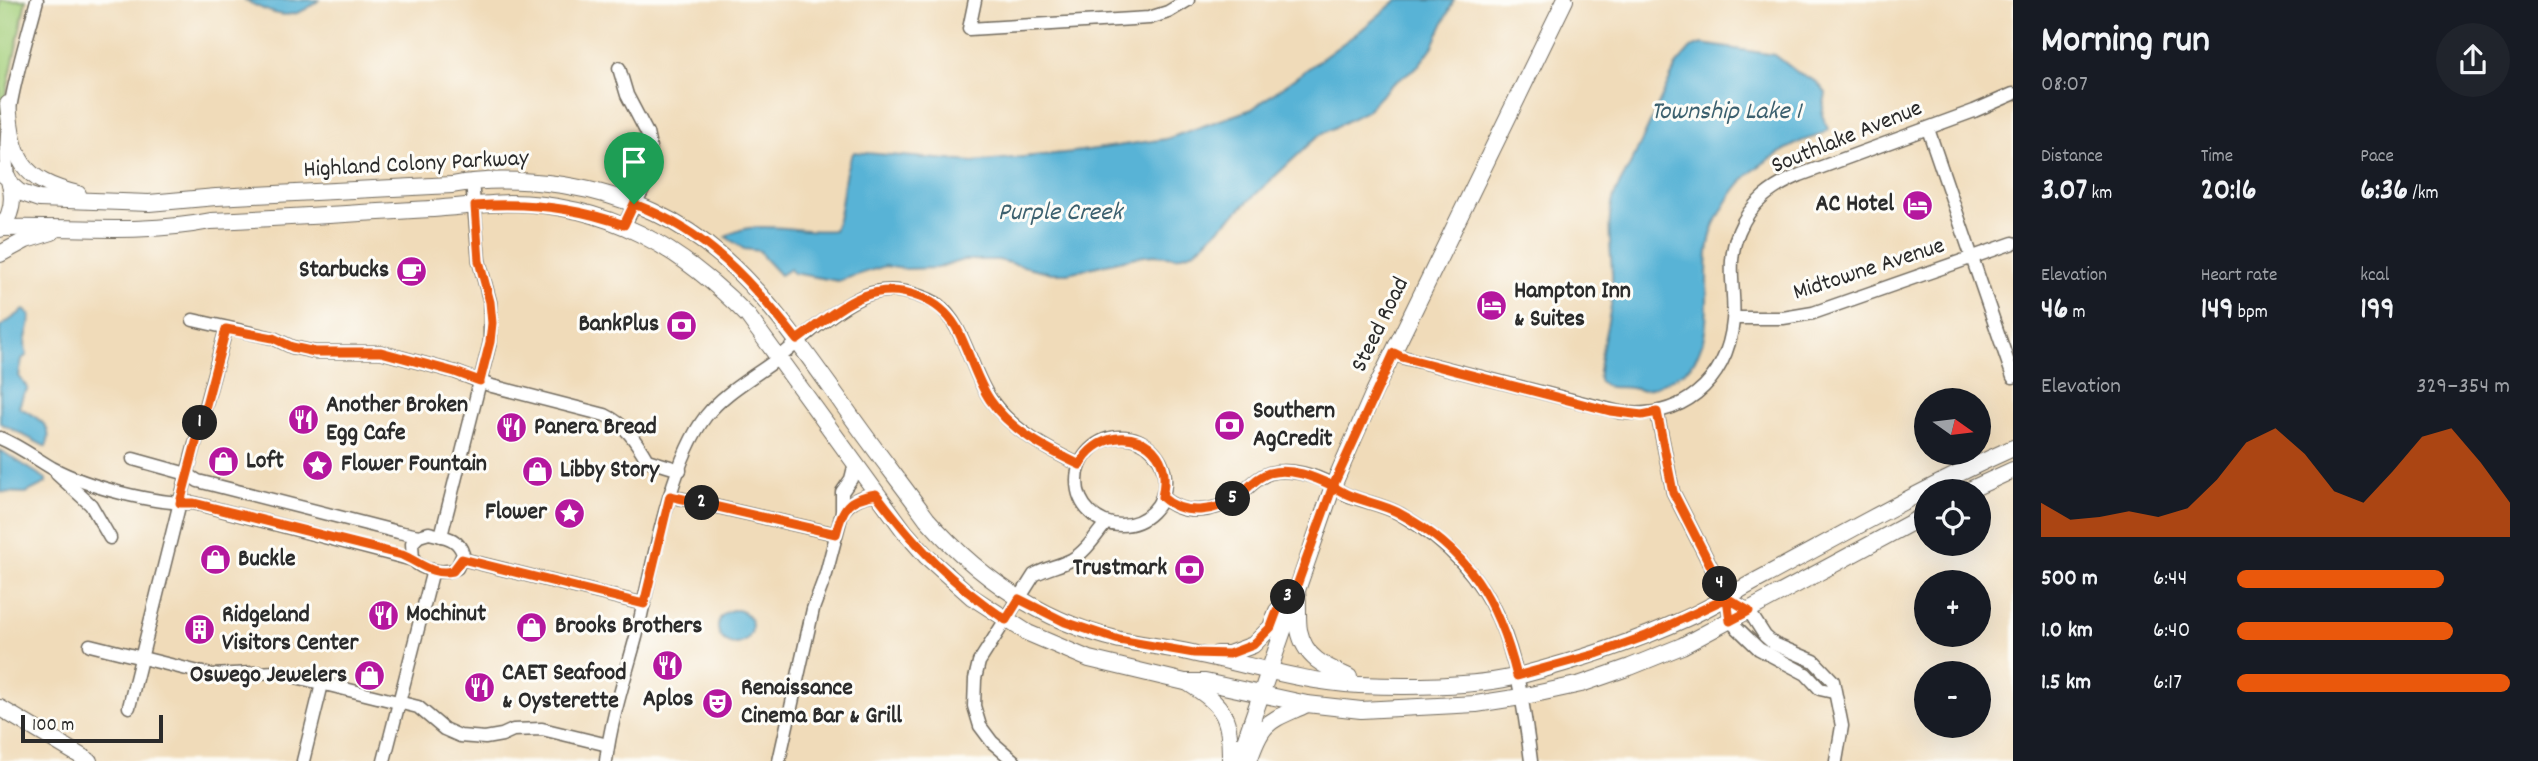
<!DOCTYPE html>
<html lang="en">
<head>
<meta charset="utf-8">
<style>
	:root { --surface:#171b24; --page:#20242c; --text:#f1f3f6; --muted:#9ea1a6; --accent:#ea580c }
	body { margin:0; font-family:Dekko,sans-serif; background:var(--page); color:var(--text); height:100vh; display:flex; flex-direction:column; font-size:26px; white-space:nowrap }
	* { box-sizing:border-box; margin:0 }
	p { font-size:23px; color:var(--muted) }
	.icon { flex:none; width:38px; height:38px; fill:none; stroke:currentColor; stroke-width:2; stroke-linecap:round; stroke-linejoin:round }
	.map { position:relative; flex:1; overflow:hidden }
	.side { display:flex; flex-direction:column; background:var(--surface); width:525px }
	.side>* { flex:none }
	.needle { width:46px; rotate:104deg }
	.tools { position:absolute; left:1914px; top:388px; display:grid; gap:14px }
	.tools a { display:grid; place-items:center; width:77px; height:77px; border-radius:50%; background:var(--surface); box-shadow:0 7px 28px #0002; font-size:35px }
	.scale { position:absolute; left:21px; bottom:18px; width:142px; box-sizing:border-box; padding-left:7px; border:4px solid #2b2b2b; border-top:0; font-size:19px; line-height:24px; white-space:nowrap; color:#2b2b2b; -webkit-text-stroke:5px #fdfcf7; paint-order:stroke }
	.pin { position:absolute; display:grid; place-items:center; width:60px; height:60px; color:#fff; margin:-72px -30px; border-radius:50% 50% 50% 0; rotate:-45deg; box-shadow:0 0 7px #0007 }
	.pin .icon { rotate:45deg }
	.km { position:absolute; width:35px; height:35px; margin:-18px; border-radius:50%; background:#222; color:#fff; font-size:19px; line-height:35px; text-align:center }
	.round { display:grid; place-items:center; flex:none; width:74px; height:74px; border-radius:37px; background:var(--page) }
	.head { display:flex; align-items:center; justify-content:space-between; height:119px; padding:0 28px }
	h1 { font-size:38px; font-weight:700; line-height:52px }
	.metrics { display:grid; grid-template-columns:repeat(3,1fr); gap:10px; height:119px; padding:7px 28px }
	.metrics div { display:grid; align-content:center }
	.metrics b { font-size:30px; font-weight:700 }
	.metrics small { font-size:19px; font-weight:400 }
	.metrics p { font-size:19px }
	.chart { height:196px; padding:14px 28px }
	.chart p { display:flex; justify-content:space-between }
	.chart svg { width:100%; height:126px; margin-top:7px; fill:var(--accent); opacity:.7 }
	ul { padding:0 28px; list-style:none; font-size:23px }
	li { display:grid; grid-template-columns:112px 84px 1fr; align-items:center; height:52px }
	li i { height:18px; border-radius:9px; background:var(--accent) }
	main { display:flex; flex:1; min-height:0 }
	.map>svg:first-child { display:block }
</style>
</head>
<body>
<main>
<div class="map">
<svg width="2013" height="761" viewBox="0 0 2013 761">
	<rect width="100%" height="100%" fill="#fdfcf7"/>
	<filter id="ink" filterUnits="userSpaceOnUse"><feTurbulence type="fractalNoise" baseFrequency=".0143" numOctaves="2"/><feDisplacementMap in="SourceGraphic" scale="14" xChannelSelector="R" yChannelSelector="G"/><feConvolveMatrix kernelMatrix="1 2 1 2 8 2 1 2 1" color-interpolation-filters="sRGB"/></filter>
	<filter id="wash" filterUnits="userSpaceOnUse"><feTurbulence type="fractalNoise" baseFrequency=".00686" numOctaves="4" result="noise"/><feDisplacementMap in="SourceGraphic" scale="28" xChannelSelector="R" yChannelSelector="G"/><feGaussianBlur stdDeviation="1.57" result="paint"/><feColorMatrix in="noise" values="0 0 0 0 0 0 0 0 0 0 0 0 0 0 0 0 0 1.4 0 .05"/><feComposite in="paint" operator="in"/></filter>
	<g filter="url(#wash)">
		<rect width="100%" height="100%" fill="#f0dbb9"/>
		<g fill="#a4cf7b" stroke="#687d53" stroke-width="2">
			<polygon points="0,0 26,0 0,124"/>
			<circle cx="318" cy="465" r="10"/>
		</g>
		<g fill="#59b3d6" stroke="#426f80" stroke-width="2">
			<path d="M244,0H319C290,24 275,15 244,0Z"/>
			<path d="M1397,0H1454L1433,46L1419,65L1391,85L1366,111L1318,136L1195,251L1176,257L1154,255L1136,257L1068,273H1052L998,260H963L937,268L904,269L885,266L838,281L793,273L790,269L780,275L764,258L760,251L744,249L726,237C752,217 802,234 834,230C846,205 839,176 854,152L973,162L1074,152L1166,139L1252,109L1360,31Z"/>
			<path d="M1702,44L1775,55L1797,72L1817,82L1826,93L1822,115L1828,129C1822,137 1810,137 1800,142C1755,165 1737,178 1715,224C1696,265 1722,335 1688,368C1681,375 1651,390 1641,390C1637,390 1634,388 1630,388C1621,386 1607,390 1600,382C1594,376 1610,317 1611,305C1617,269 1602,228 1615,194C1620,182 1627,172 1632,161C1648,129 1662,96 1677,64L1691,48Z"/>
			<path d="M24,310L30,315C31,330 21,341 27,355L22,359L19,376L28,389L23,395L19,407C35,417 56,425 46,447L0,423V327Z"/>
			<polygon points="0,450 46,479 46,483 26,493 0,492"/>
			<circle cx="735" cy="627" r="17"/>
		</g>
	</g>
	<g filter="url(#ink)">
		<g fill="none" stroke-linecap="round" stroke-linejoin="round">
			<defs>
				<g id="street">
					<polyline points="975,0 969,29 1149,18 1168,12 1188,0"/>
					<polyline points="619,68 627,95 647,133 650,147 644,187 624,225"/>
					<polyline points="1928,129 2013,377"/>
					<path d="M8,178C0,118 22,58 37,0"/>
					<polyline points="1734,318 1783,318 1813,313 2013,243"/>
					<path d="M193,320L273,338L292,347L315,352H381L455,372L492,386L605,415C626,425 636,441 647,460L680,470"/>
					<path d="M1394,353L1402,357L1619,412C1680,421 1727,383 1733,321C1736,290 1725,264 1739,231C1751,202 1772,187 1800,175L1974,111L2013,94"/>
					<polyline points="1657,412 1673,492 1727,598 1730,621 1759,649 1806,674 1820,689 1833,692"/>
					<circle cx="1121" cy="481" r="44"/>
					<path d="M0,438C19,446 35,458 52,468C88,487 153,504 194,503L413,560"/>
					<polyline points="133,459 187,474 198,481 398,532 419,536"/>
					<polyline points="57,474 91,505 110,538"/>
					<polyline points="670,496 836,534"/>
					<path d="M1162,497C1183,517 1214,512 1236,498C1247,490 1256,477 1270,473C1290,468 1315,475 1332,485C1336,488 1340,492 1345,494C1363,502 1382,504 1400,514C1502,573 1517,652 1531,761"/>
					<path d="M842,513C851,500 861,496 876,494"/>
					<path d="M429,533C444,537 458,537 463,554L457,568C444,575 423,571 413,560L412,543L419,536Z"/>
					<polyline points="441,536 490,342 490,302 479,261 472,181"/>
					<polyline points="462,559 644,604"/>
					<polyline points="1727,598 1749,611 1765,636 1774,644 1814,661 1833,681 1842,726 1836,761"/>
					<polyline points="90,645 211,675 276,672 418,707 444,729 460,736 485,738 502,735 513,730 542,729 608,745"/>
					<polyline points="129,707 187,474 226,329"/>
					<polyline points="303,761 322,684"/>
					<polyline points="384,761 433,570"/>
					<path d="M606,761C611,719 625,678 636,637C651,576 668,465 706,416C725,392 752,378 776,360C793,347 808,332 825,320C857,296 882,281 922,297C927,299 933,301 937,304C965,325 971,373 991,400C1013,431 1047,449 1080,465"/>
					<polyline points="779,761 813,609 826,574 842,513 842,492 851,479 855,463"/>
					<path d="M1014,761L992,742L980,726L974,706L975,679L979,662L1034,575C1046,568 1059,566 1071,560C1086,552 1096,535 1106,523"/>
				</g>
				<g id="secondary">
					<path d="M8,104C13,159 20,180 78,194"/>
					<path d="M0,172L8,178C15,197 13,214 0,229"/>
					<path d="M10,184L19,192L39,199L149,203L216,197L452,185C488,178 527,180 563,185C706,208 761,290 839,399C867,440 898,479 927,519C979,578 1043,622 1120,640C1145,645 1171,648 1196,654C1251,665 1302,682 1359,685C1404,687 1475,687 1518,676C1576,661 1632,643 1687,618C1714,606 1738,590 1765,576C1847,532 1928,486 2013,448"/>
					<path d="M1,228C72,226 139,235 211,221C278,218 346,214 413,210C445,209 477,204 509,203C607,203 682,248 748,316L905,532L926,556L972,597L1028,633L1089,659L1185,682H1205L1307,704L1361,710L1476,704L1521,697L1581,684L1630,667L1682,646L1927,514"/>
					<polyline points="0,254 26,240 52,232"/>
					<polyline points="1965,492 2013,470"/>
					<path d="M1297,592C1299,605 1297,618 1299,630C1305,659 1326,667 1349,677"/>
					<polyline points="1217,654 1229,654 1253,645 1271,627 1277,611 1288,598"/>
					<path d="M1188,683C1226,707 1230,717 1230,761"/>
					<polyline points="0,708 89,761"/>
					<polyline points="1238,761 1333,486 1374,392 1565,0"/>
					<path d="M1249,761C1263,719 1269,722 1307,704"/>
				</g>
			</defs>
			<use href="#street" stroke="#70695d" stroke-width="15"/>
			<use href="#secondary" stroke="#70695d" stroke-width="18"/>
			<use href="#street" stroke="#fff" stroke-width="12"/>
			<use href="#secondary" stroke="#fff" stroke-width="16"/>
		</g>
	</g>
	<g fill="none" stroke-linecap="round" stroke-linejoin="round" filter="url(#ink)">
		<defs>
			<path id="route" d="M634,204L624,225C575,207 527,202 475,206L479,261L490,302L492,323L490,342L480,381L455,372L381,352H315L292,347L273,338L226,329L180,503H194L402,555C419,562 432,576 453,571L462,559L644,604L670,496L836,534C843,507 847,499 876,494C918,549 948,580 1006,620L1019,599L1065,622L1119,640L1194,653L1229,654L1253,645L1271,627L1277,611L1296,588L1333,486C1351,500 1377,502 1397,512C1469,550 1498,600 1517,676L1596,654L1646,636L1727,598L1749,611L1730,621L1727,598L1673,492L1657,412L1642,415L1610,411L1402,357L1394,353L1333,486C1314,477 1291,467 1269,473C1256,477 1249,488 1238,496C1217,512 1184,517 1162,497C1165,482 1166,468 1157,455C1137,427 1093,435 1080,465C1047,449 1011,431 990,400C975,378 969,350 956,327C947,312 936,303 920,297C869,276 835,313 797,340C751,281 706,231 634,204"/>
		</defs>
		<use href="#route" stroke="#fff" stroke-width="14"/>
		<use href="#route" stroke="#ea580c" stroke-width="9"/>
	</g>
	<defs>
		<symbol id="hotel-disc" viewBox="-11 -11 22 22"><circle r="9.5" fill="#b5179e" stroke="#fdfcf7"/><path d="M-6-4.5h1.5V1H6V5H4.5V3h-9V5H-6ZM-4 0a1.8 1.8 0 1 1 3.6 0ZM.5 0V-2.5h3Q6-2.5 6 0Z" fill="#fff"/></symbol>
		<symbol id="cafe-disc" viewBox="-11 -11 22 22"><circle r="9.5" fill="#b5179e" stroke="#fdfcf7"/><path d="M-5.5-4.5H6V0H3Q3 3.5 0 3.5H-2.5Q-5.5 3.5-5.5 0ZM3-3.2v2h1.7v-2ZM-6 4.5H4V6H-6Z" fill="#fff"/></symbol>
		<symbol id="bank-disc" viewBox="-11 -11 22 22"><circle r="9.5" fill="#b5179e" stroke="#fdfcf7"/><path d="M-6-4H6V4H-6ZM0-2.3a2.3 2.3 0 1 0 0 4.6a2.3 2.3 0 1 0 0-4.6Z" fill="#fff"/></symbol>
		<symbol id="restaurant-disc" viewBox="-11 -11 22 22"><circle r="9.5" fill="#b5179e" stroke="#fdfcf7"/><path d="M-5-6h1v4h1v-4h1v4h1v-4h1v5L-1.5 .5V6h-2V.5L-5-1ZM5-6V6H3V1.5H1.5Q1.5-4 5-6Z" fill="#fff"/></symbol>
		<symbol id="shop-disc" viewBox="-11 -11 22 22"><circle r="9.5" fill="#b5179e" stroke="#fdfcf7"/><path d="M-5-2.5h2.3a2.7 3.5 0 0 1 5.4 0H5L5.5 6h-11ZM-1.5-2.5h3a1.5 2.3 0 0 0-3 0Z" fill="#fff"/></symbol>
		<symbol id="sight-disc" viewBox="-11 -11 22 22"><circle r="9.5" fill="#b5179e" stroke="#fdfcf7"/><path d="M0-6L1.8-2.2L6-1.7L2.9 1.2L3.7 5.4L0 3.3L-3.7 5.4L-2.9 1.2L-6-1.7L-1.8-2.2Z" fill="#fff"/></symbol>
		<symbol id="building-disc" viewBox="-11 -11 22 22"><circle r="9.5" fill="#b5179e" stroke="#fdfcf7"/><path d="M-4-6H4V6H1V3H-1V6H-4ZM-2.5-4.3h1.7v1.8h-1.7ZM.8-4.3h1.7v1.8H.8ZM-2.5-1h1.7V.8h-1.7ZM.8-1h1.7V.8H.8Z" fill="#fff"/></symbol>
		<symbol id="theatre-disc" viewBox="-11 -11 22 22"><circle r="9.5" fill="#b5179e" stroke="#fdfcf7"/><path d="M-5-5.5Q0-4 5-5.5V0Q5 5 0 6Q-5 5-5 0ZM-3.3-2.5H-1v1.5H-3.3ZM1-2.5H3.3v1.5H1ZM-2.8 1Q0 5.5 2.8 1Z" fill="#fff"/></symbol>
	</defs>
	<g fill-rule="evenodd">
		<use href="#hotel-disc" x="1900" y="188" width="35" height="35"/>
		<use href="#cafe-disc" x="394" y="254" width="35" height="35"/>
		<use href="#hotel-disc" x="1474" y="288" width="35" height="35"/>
		<use href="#bank-disc" x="664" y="308" width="35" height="35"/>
		<use href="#restaurant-disc" x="286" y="402" width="35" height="35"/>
		<use href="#bank-disc" x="1212" y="408" width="35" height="35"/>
		<use href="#restaurant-disc" x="494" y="410" width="35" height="35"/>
		<use href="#shop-disc" x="206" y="444" width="35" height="35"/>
		<use href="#sight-disc" x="300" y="448" width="35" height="35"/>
		<use href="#shop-disc" x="520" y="454" width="35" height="35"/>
		<use href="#sight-disc" x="552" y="496" width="35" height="35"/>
		<use href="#shop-disc" x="198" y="542" width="35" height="35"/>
		<use href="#bank-disc" x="1172" y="552" width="35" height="35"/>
		<use href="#restaurant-disc" x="366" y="598" width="35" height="35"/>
		<use href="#shop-disc" x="514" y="610" width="35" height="35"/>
		<use href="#building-disc" x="182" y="612" width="35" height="35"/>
		<use href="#restaurant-disc" x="650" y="648" width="35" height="35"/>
		<use href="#shop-disc" x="352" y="658" width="35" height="35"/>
		<use href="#restaurant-disc" x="462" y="670" width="35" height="35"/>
		<use href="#theatre-disc" x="700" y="686" width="35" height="35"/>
	</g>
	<g text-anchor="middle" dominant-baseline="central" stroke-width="6" stroke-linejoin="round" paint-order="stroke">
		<g font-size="24" fill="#2b2b2b" stroke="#fdfcf7">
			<text transform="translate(1847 138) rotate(-22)">Southlake Avenue</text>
			<text transform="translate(416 165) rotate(-3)">Highland Colony Parkway</text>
			<text transform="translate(1869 270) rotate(-18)">Midtowne Avenue</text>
			<text transform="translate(1381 325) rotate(-64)">Steed Road</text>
		</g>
		<g font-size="24" font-weight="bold" fill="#2b2b2b" stroke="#fdfcf7" text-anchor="start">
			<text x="1894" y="205" text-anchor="end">AC Hotel</text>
			<text x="389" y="271" text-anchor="end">Starbucks</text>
			<text x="1514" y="292">Hampton Inn<tspan x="1514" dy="28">&amp; Suites</tspan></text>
			<text x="659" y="325" text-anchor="end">BankPlus</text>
			<text x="326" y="406">Another Broken<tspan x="326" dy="28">Egg Cafe</tspan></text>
			<text x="1253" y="412">Southern<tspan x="1253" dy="28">AgCredit</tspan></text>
			<text x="534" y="428">Panera Bread</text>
			<text x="246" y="462">Loft</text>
			<text x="341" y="465">Flower Fountain</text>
			<text x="560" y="471">Libby Story</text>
			<text x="547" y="513" text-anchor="end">Flower</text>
			<text x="238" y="560">Buckle</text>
			<text x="1167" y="569" text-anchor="end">Trustmark</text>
			<text x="406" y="615">Mochinut</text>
			<text x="222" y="616">Ridgeland<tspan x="222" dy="28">Visitors Center</tspan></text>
			<text x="555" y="627">Brooks Brothers</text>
			<text x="502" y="674">CAET Seafood<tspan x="502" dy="28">&amp; Oysterette</tspan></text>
			<text x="347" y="676" text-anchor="end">Oswego Jewelers</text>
			<text x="741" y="689">Renaissance<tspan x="741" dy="28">Cinema Bar &amp; Grill</tspan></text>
			<text x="668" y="700" text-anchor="middle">Aplos</text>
		</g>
		<g font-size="26" font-style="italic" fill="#3d616f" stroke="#fdfcf7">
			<text x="1726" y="112">Township Lake 1</text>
			<text x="1060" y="213">Purple Creek</text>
		</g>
	</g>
</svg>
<div class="tools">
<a><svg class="needle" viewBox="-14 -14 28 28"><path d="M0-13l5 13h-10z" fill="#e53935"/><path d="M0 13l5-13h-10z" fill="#9ea1a6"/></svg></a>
<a><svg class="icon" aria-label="locate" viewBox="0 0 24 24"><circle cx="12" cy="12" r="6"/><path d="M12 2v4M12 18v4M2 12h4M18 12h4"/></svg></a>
<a>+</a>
<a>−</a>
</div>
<div class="scale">100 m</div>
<div class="pin" style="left:634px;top:204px;background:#1e9e55"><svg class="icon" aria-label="arrive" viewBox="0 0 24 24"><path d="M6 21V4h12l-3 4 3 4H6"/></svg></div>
<b class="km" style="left:200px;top:423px">1</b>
<b class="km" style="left:702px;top:503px">2</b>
<b class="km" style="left:1288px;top:597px">3</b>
<b class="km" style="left:1720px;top:584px">4</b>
<b class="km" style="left:1233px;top:499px">5</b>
</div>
<section class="side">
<div class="head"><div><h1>Morning run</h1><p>08:07</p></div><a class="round"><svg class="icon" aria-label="share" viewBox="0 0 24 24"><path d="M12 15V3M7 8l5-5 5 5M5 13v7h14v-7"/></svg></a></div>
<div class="metrics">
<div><p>Distance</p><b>3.07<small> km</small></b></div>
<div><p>Time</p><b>20:16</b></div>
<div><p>Pace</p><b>6:36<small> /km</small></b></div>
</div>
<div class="metrics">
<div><p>Elevation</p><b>46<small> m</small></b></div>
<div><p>Heart rate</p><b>149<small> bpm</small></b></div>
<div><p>kcal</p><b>199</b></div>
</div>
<div class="chart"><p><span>Elevation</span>329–354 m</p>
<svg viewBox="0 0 160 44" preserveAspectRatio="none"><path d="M0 44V32L10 38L20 37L30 35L40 37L50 34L60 24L70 11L80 6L90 15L100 28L110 32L120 21L130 9L140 6L150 18L160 32V44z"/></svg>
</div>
<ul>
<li><b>500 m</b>6:44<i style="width:76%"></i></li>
<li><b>1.0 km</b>6:40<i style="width:79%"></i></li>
<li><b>1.5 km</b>6:17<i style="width:100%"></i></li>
</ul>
</section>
</main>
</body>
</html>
